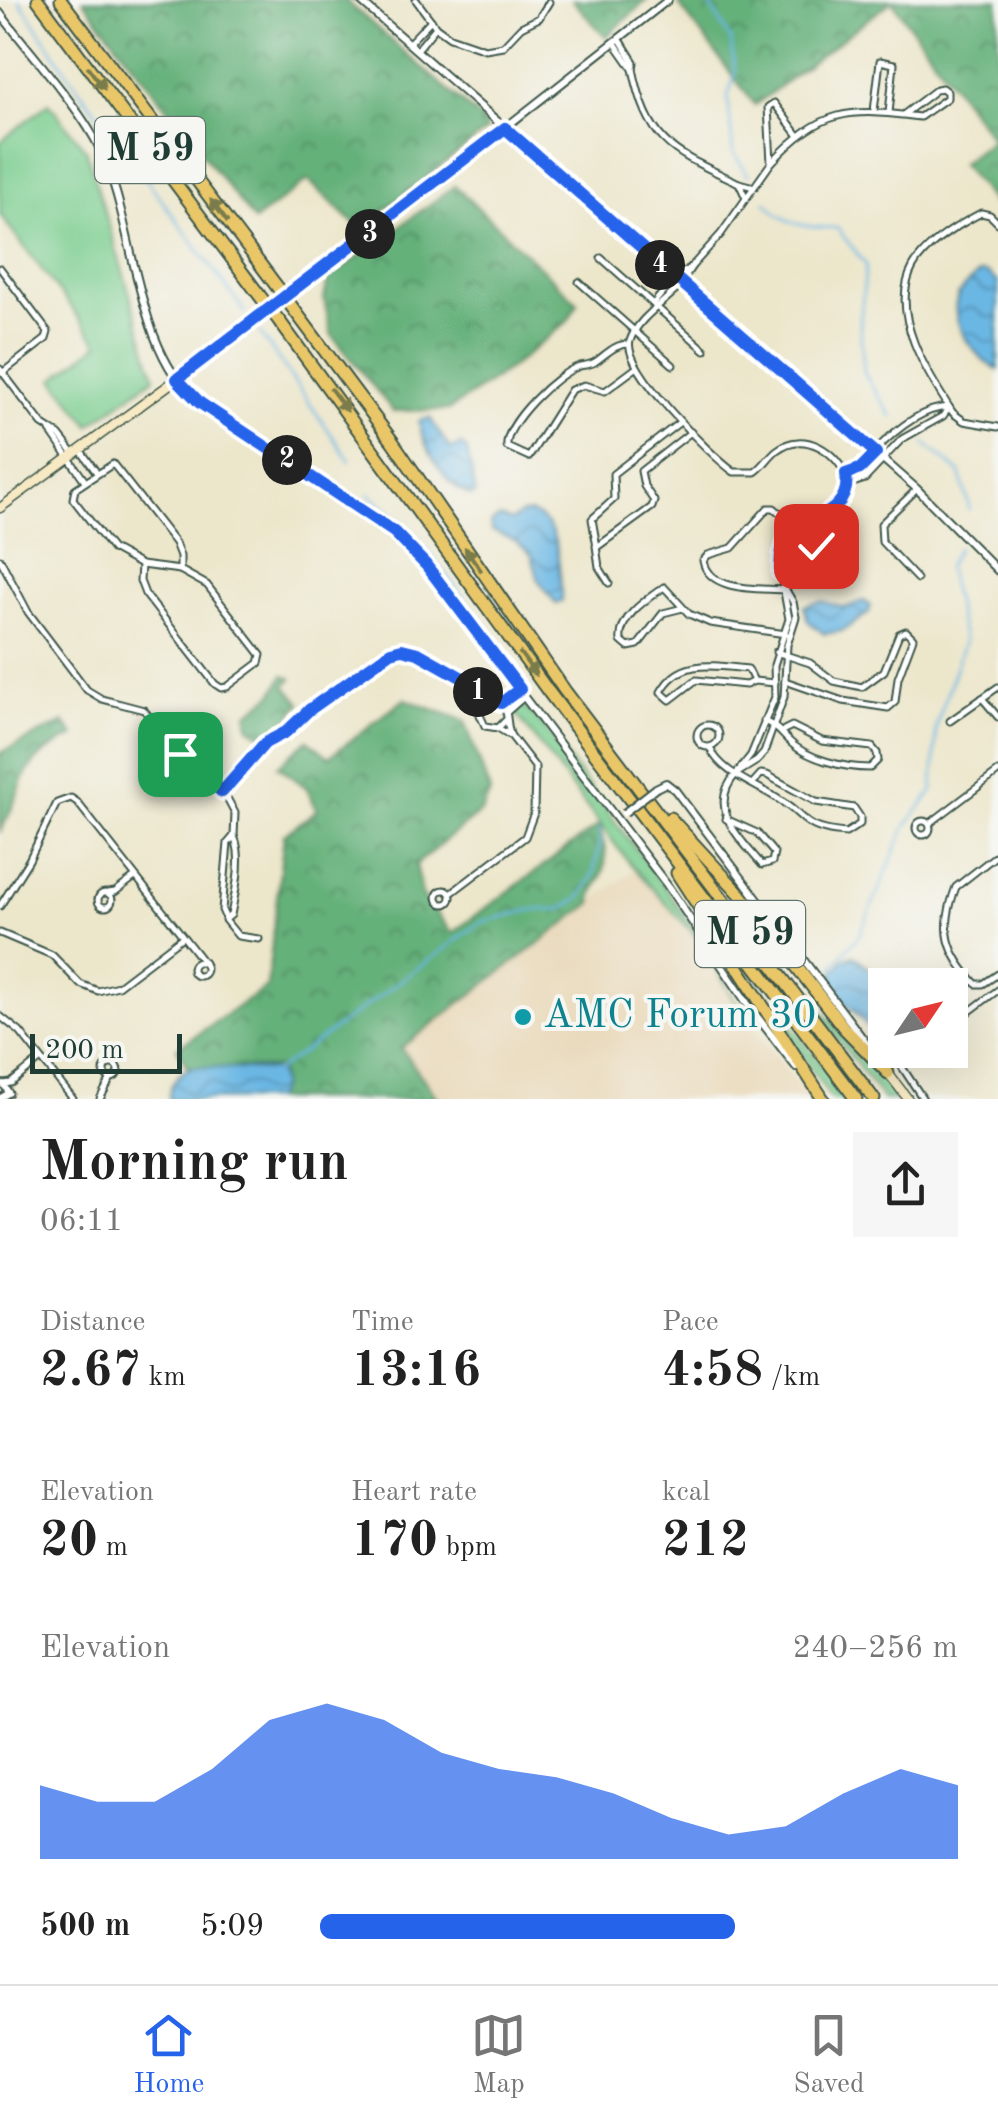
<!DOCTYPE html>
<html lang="en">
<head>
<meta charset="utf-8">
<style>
	:root { --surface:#fff; --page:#f6f6f6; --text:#222; --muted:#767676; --line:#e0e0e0; --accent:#2563eb }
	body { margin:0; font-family:"Old Standard TT",serif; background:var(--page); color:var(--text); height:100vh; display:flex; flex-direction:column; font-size:38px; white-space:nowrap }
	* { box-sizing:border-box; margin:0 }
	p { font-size:32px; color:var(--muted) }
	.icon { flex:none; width:55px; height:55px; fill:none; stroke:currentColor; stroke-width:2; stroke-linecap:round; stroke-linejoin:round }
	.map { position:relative; height:1099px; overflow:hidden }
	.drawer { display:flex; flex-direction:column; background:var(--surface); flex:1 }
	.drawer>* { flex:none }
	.needle { width:65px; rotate:55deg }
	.fabs { position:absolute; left:868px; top:968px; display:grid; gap:20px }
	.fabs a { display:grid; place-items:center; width:100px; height:100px; border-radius:0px; background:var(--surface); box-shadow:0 10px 40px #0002; font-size:50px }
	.scale { position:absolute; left:30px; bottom:25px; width:152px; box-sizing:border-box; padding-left:10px; border:5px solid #1f3d34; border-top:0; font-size:28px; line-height:35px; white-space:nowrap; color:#1f3d34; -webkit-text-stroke:8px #f6f6f2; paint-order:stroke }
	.pin { position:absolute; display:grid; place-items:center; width:85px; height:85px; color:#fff; margin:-42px; border-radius:20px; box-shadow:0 5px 15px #0006 }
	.km { position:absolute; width:50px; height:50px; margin:-25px; border-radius:50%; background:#222; color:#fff; font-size:28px; line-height:50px; text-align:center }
	.round { display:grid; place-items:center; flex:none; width:105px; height:105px; border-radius:0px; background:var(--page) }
	.summary { display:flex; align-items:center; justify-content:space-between; height:170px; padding:0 40px }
	h1 { font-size:55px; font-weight:600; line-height:75px }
	.stats { display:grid; grid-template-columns:repeat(3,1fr); gap:15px; height:170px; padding:10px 40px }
	.stats div { display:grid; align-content:center }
	.stats b { font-size:50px; font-weight:600 }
	.stats small { font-size:28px; font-weight:400 }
	.stats p { font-size:28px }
	.chart { height:280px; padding:20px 40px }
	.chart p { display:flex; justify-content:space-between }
	.chart svg { width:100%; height:180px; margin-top:10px; fill:var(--accent); opacity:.7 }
	ul { padding:0 40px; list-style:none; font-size:32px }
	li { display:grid; grid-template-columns:160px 120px 1fr; align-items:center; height:75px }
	li i { height:25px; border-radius:12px; background:var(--accent) }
	.tabs { display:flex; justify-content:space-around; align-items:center; height:140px; border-top:2px solid var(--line); background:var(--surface); font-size:28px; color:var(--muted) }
	.tabs a { display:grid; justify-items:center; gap:5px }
	.tabs .active { color:var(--accent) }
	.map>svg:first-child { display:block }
</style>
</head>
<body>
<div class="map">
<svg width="998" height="1099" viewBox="0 0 998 1099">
	<defs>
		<pattern id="forest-crowns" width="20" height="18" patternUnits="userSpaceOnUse" patternTransform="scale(2.5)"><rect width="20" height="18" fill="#65b17a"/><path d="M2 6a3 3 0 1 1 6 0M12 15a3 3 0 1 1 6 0" fill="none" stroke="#539165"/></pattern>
		<pattern id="water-waves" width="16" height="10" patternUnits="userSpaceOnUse" patternTransform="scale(2.5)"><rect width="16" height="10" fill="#6bb7e4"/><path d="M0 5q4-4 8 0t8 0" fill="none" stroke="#5796ba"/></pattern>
	</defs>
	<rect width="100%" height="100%" fill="#f6f6f2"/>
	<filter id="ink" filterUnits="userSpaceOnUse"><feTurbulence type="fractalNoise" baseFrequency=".01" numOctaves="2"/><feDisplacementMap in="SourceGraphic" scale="20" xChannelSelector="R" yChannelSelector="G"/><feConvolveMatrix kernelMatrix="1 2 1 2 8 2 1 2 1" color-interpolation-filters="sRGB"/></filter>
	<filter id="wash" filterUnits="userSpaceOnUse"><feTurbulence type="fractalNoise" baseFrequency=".0048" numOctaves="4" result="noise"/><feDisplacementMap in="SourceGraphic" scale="40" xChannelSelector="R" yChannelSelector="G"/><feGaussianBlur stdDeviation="2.25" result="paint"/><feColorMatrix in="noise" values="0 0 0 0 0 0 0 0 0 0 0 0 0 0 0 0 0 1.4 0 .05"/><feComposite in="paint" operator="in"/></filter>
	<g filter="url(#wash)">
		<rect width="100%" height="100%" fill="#ece6ca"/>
		<polygon fill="#e9d9ba" points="634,870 698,941 739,1010 809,1099 438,1099 401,1048"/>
		<g fill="#7cce90" stroke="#4e8662" stroke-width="2.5">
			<polygon points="49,103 86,150 155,377 90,425 54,379 99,344 0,215 0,142"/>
			<polygon points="520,704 536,717 667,890 699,937 740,1009 699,940 627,860 513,710"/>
			<polygon points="722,881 823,1011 898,1099 883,1099 720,883"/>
			<polygon points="736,952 847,1099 831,1099"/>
		</g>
		<g fill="url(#forest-crowns)" stroke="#427757" stroke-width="2.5">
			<polygon points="83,0 345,0 481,119 487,130 360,229 308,180 254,221"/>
			<polygon points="572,0 647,0 606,37"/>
			<polygon points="685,0 998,0 998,209 961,164 992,139 892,1 755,105 679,5"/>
			<polygon points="455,186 578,303 567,322 513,366 449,410 393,411 331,334 324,299 328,279"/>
			<polygon points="284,675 292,678 286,686 301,703 283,725 261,735 249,726 247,714 273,694"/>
			<path d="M405,699L465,721L490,792L482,811L416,864L422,895L452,933L599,825C602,839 608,854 604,869C600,883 592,888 592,903L401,1048L438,1099H275L281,1087L280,1068H188L177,1048L267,987L284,835L317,810L307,788L278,766L308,740L329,757Z"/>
			<path d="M64,722L75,736C14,762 29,784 0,831V753Z"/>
		</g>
		<g fill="url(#water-waves)" stroke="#457a8c" stroke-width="2.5">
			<path d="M980,273H987L998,282V370C977,361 947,321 958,296C962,287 972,279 980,273Z"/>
			<path d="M430,418L450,449L461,445L467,450L476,494L472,496C447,489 422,446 419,421Z"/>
			<path d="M530,513C562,523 557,563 562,591V601L556,604L539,581L531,554L515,541L492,531L491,523L500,517L511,521L521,514Z"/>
			<polygon points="822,601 844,608 864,601 870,605 869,613 842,631 824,634 808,621 804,606"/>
			<path d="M854,955C895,987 885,995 885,1045L844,1000L830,978L844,959Z"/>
			<path d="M195,1067L273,1070L279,1074L281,1087L275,1099H169C168,1086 180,1069 195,1067Z"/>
		</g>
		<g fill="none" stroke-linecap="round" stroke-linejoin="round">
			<g stroke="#6bb7e4" stroke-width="2.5">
				<polyline points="19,0 70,77 245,312"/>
				<polyline points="707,0 731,40 735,75 728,96 733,152 748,175"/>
				<path d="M766,202C786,227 807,227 837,228L866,265L860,324L864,373L892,417"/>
				<polyline points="260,333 350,461"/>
				<polyline points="924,443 960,473 970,510"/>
				<polyline points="369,494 413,532 499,643"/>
				<polyline points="835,968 833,966 860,934 906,826 933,791 936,727 964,642 947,567 958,548"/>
				<polyline points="274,1073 481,922 531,910 561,909 580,898 593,876 600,841 599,828"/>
			</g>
		</g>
	</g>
	<g filter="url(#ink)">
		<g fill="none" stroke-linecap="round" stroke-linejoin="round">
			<defs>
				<g id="minor">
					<polyline points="416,0 436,27 450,37 485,49 503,46 521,27 539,18 549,2"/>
					<polyline points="614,42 633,69 634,62 619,38"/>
					<polyline points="409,43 431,20"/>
					<polyline points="417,50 436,27"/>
					<path d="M633,69C649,146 674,152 739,183"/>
					<polyline points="874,111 880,61 894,64 889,113"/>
					<path d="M771,163C822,108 849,108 920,117L947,98V92L942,88L937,89L903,115"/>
					<polyline points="746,198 739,183 754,187"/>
					<path d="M998,223L990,215L981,213C960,224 925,245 913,267C888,313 928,375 953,413L964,421L998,427"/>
					<polyline points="601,258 705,350"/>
					<polyline points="692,266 721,234 771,163 768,107 774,103 799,136"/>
					<polyline points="0,268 48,332 46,339 2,373"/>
					<polyline points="676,278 692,266 681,283"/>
					<polyline points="579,282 673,365"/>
					<path d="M682,284C666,302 638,317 630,341C622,368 711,456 734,472H755C764,466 769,456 777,450C804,429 838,452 847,479L841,502L789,535"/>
					<polyline points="653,304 675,278"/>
					<path d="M629,344C614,344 607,354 595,362C590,365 585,365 580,366C558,372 504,424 507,447L529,457L571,390L584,385L605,391L636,368"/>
					<polyline points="0,369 42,424 59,435 74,454"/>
					<polyline points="680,422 613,474 614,499 592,519 597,547 652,507 654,501 644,486 641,471 691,432"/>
					<polyline points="50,431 85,481"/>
					<polyline points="81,451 97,473"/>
					<path d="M874,452C893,432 921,408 949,407L943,416L902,439L883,459"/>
					<polygon points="113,464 175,543 180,556 180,570 207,585 261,655 259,663 227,687 221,688 215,684 145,594 140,581 141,565 112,549 73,499 75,489"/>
					<polyline points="847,474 861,469 876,453"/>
					<polyline points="847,485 865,479 883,460"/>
					<polyline points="917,489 881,524 882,542 917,579"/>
					<polyline points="596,546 599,567 609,583"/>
					<polyline points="0,559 28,612 87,690 102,699 144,710 186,762 226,796 235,813 234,836"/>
					<polyline points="141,565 180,570"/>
					<polyline points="781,573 834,570 839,561 823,547 817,546 801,561 802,572"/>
					<polyline points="783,585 793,602 796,617 787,645 784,697 764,753 757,761 736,774 751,755 775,697 774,665 789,619 780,570 784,544 799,520 813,513 831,511"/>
					<path d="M783,590C758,588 709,592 703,561L708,555L732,548L768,508H774L794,525"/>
					<path d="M683,608L663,613L638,645L628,647L621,641C618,617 647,599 664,587L689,614L710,623L786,634"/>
					<polyline points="776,652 810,663 834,681 862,687 884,671 899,634 906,631 913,638 898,678 895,702 888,708 843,701 785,681"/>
					<path d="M754,681L748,669C715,666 680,657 661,692L670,700L696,680L746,685L754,681L775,683"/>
					<polyline points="982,698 998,717"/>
					<polyline points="502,702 520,689"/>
					<polyline points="507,712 524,697"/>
					<path d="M506,720L498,728L485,726L480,715L482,707L493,701C511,705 505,719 510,734"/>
					<path d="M764,721C777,727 779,731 788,740C806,759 844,768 870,768L878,760L877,753L872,747L822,741L792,726L784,730"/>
					<polyline points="950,721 998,687"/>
					<circle cx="708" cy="736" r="11"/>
					<path d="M710,748C722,776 765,787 788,806C797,812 803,821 814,826C824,831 835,832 846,833L860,824V817L854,808L816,802L767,775L761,774L752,784"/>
					<path d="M222,792L265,743L286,731L312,707L391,651C414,646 448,666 467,680C477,688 482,695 493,701"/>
					<path d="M726,819L757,833L774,853L772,862L762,865C739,837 706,808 736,774"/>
					<circle cx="923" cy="828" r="7"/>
					<polyline points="929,824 998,772"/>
					<path d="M234,836C244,857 235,893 231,915L226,919L222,910L228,843Z"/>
					<path d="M998,854L956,887C940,929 946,952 976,984H983L998,974"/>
					<circle cx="444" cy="897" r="7"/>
					<polyline points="108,893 115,892 135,877"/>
					<circle cx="105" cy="900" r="7"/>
					<polyline points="450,894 525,837 534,813 535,767 511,736 498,728"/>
					<polyline points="0,906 29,860 57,803 71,798 77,802 204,963"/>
					<polyline points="225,920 238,936 259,939"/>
					<polyline points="0,933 52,955 80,984 98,991 118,986 181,938"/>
					<circle cx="199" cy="969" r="7"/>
					<polyline points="0,1016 20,1032 73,1099"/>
					<polyline points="950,1026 998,990"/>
					<polyline points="919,1050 902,1067 923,1099"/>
					<circle cx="111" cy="1071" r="7"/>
					<polyline points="3,1084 11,1083 41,1059"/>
					<polyline points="0,1098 9,1093 3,1084"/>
					<polyline points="100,1099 110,1080"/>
				</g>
				<g id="tertiary">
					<polyline points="359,0 917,489 998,571"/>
					<path d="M0,13C29,52 80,107 100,149C136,223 133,349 199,403L367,511L413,551L667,885L749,1006L796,1067"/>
					<polyline points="177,379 298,290 668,0"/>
					<polyline points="656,788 666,783 675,790 873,1052"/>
				</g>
				<g id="secondary">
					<polyline points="0,508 177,379"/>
					<polyline points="888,1073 908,1099"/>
				</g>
				<g id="motorway">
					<polyline points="38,0 263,300"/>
					<polyline points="61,0 278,288"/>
					<polyline points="295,311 393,442 565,691 874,1099"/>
					<polyline points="280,322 548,691 856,1099"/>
					<polyline points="670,818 742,896 844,1028 888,1073"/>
					<polyline points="677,873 823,1099"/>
				</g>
			</defs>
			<use href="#minor" stroke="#3e564a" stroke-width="9"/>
			<use href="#tertiary" stroke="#3e564a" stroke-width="10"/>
			<use href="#secondary" stroke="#3e564a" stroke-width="11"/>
			<use href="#motorway" stroke="#3e564a" stroke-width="15"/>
			<use href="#minor" stroke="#fff" stroke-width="5"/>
			<use href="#tertiary" stroke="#fff" stroke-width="6"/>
			<use href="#secondary" stroke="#f6e9c3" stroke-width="8"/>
			<use href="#motorway" stroke="#e9c769" stroke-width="11"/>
			<defs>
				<polyline id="tertiary-bridge" points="624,813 656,788"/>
				<g id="motorway-bridge">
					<polyline points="278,288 295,311"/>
					<polyline points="263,300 280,322"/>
				</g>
			</defs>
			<use href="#tertiary-bridge" stroke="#3e564a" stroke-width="10" stroke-linecap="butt"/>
			<use href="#motorway-bridge" stroke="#3e564a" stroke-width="15" stroke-linecap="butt"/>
			<use href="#tertiary-bridge" stroke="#fff" stroke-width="6"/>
			<use href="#motorway-bridge" stroke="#e9c769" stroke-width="11"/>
		</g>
		<defs><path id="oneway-solid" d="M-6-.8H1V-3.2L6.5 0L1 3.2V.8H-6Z" transform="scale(2.5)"/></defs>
		<g fill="#7a7b4c">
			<use href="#oneway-solid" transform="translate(96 78) rotate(53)"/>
			<use href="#oneway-solid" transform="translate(219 211) rotate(-127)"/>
			<use href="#oneway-solid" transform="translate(339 400) rotate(53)"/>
			<use href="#oneway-solid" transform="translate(473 559) rotate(-125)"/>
			<use href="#oneway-solid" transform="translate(528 664) rotate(54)"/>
		</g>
	</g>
	<g fill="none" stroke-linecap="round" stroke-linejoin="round" filter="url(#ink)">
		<defs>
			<path id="route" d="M180,754L222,792L265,743L286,732L309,710L391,652L402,649L418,653L466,680L488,698L501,703L520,689L426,565L394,532L200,403L177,379L505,128L876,453L860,469L846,474C852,513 810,518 786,538L781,555L780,573L802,572V561L816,546"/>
		</defs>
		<use href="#route" stroke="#fff" stroke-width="20"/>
		<use href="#route" stroke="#2563eb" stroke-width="12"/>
	</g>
	<circle fill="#0f9aa8" stroke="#f6f6f2" stroke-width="4" cx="523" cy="1017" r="10"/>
	<g text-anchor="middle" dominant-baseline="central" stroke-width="8" stroke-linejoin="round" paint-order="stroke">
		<g fill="#f6f6f2" stroke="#60746d" stroke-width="2.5">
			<rect x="95" y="117" width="110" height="66" rx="8"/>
			<rect x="695" y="901" width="110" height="66" rx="8"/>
		</g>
		<g font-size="38" font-weight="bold" fill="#1f3d34">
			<text x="150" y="150">M 59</text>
			<text x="750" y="934">M 59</text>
		</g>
		<g font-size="40" fill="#0d838f" stroke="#f6f6f2" text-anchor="start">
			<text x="543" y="1017">AMC Forum 30</text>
		</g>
	</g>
</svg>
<div class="fabs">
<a><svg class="needle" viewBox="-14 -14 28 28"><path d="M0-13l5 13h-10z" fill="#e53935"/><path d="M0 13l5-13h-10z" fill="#767676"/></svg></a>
</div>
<div class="scale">200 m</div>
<div class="pin" style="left:180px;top:754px;background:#1e9e55"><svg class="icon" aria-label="arrive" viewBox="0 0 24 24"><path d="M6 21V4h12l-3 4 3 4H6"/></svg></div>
<div class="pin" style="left:816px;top:546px;background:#d93025"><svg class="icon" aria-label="check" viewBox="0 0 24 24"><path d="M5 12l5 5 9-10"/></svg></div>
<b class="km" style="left:478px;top:692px">1</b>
<b class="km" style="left:287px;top:460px">2</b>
<b class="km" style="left:370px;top:234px">3</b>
<b class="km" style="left:660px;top:265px">4</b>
</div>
<section class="drawer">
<div class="summary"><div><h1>Morning run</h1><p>06:11</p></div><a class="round"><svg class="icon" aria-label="share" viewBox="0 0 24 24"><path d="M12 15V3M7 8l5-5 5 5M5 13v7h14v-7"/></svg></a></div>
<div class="stats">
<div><p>Distance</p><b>2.67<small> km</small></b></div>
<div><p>Time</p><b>13:16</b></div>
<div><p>Pace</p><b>4:58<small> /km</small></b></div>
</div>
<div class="stats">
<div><p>Elevation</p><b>20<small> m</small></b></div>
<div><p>Heart rate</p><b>170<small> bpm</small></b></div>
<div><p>kcal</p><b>212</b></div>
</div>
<div class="chart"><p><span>Elevation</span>240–256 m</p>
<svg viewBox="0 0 160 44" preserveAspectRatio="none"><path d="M0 44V26L10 30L20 30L30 22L40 10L50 6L60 10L70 18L80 22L90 24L100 28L110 34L120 38L130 36L140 28L150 22L160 26V44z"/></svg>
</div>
<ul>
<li><b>500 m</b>5:09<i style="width:65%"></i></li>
</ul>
</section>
<nav class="tabs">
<a class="active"><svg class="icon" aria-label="home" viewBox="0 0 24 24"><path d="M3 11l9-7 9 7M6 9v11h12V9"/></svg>Home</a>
<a><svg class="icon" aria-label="map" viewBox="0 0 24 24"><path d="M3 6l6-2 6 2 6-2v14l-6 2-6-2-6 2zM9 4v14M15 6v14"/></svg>Map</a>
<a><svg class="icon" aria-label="saved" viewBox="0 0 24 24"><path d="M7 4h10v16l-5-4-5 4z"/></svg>Saved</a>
</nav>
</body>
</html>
